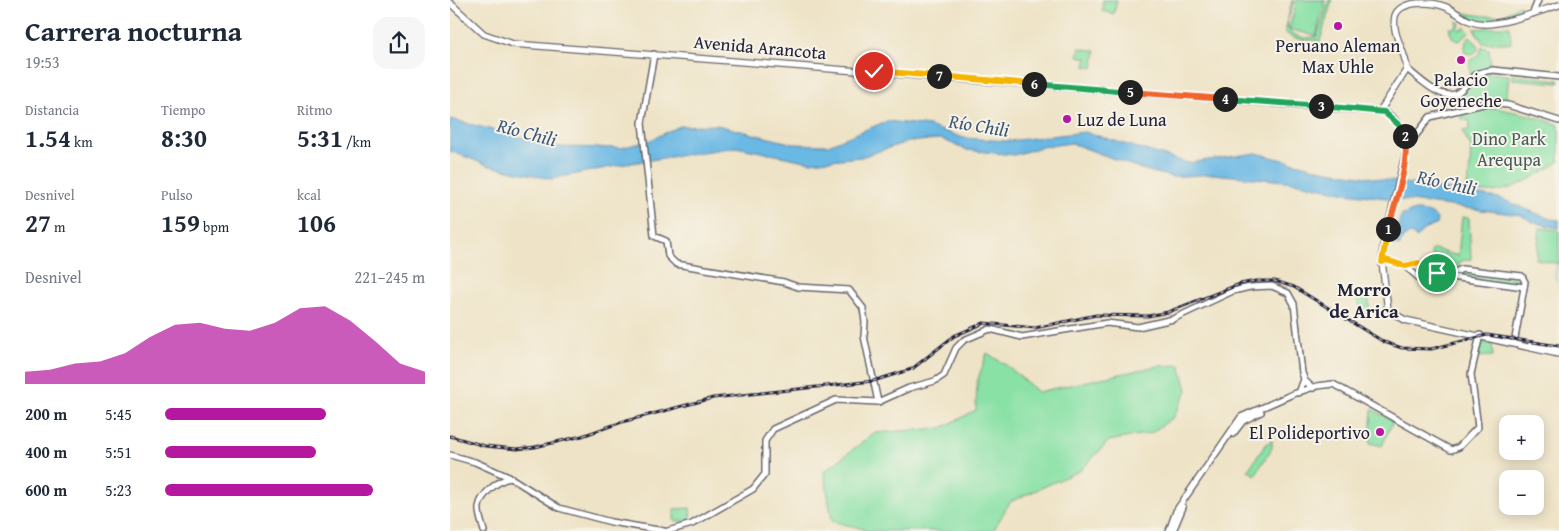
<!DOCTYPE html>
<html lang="es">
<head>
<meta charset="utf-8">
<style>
	:root { --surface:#fff; --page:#f6f6f7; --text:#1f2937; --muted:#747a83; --accent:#b5179e }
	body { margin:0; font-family:"Gentium Book Plus",serif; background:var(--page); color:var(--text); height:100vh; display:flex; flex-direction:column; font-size:19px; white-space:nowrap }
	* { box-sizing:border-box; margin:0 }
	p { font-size:16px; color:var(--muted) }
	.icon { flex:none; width:28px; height:28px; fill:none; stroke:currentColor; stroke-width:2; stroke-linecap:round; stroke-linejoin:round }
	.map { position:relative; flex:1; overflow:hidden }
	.drawer { display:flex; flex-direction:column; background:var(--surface); width:450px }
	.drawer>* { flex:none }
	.controls { position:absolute; left:1049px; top:415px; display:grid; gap:10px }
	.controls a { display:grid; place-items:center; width:45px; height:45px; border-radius:10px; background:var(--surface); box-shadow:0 2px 12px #0003; font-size:25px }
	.pin { position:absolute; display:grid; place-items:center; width:42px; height:42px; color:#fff; margin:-21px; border:2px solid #fff; border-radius:50%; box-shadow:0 1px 5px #0007 }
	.km { position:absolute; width:25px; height:25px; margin:-12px; border-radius:50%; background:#222; color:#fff; font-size:14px; line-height:25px; text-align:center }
	.round { display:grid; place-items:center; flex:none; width:52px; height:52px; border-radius:15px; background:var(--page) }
	.summary { display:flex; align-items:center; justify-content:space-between; height:85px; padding:0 25px }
	h1 { font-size:28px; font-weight:600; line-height:38px }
	.stats { display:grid; grid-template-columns:repeat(3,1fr); gap:8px; height:85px; padding:5px 25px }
	.stats div { display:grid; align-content:center }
	.stats b { font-size:25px; font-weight:600 }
	.stats small { font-size:14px; font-weight:400 }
	.stats p { font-size:14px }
	.chart { height:140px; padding:10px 25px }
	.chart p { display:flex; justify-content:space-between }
	.chart svg { width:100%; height:90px; margin-top:5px; fill:var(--accent); opacity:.7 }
	ul { padding:0 25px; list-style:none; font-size:16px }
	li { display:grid; grid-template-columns:80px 60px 1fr; align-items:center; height:38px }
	li i { height:12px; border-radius:6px; background:var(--accent) }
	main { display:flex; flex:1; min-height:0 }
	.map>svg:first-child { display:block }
</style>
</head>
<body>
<main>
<section class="drawer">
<div class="summary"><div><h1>Carrera nocturna</h1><p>19:53</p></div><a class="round"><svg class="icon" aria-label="share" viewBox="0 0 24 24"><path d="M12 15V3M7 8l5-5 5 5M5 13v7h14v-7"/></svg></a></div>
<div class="stats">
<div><p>Distancia</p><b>1.54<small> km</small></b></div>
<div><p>Tiempo</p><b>8:30</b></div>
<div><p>Ritmo</p><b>5:31<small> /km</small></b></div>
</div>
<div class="stats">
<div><p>Desnivel</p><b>27<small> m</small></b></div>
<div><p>Pulso</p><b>159<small> bpm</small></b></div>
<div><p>kcal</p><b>106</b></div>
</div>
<div class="chart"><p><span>Desnivel</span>221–245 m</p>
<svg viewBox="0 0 160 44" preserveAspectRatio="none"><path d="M0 44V38L10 37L20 34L30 33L40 29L50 21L60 15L70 14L80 17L90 18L100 14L110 7L120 6L130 13L140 23L150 34L160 38V44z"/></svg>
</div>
<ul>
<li><b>200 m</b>5:45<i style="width:62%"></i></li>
<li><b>400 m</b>5:51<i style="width:58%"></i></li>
<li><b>600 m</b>5:23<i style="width:80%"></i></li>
</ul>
</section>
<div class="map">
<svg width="1109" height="531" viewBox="0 0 1109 531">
	<rect width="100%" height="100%" fill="#f7f3e8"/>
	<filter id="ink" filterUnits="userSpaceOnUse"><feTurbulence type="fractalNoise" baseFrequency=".02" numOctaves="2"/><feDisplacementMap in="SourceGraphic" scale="10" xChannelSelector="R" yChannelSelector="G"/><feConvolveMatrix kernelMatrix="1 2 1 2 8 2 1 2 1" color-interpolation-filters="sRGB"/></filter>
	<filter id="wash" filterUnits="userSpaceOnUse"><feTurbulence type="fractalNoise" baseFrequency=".0096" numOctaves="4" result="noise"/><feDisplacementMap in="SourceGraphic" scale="20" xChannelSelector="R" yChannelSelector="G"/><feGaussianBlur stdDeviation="1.12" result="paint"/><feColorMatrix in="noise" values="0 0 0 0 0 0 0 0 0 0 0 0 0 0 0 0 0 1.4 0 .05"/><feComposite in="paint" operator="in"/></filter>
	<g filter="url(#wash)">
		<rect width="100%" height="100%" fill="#eee3c6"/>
		<g fill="#89e1a6" stroke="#568270">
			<polygon points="653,0 667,0 664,14 652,11"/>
			<path d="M842,0H844C840,17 829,31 851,37C857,38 861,39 867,36L879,0H882L868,48L865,47L867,40C857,42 842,39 835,32Z"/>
			<polygon points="847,0 875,0 866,36 839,29"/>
			<path d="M1068,5L1079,11C1049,20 1040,26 1010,14L1011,12C1031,16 1052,21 1068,5Z"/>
			<polygon points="1007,21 1010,23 1009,29 1011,30 1015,27 1019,32 1011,40 1007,41 1002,37 999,28 1006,28"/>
			<polygon points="1060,26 1061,43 1033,43 1024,29"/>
			<polygon points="1020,36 1027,44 1028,50 1021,55 1014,52 1016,41"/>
			<polygon points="1032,47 1039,49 1041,66 1020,74 1020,60 1027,57"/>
			<polygon points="630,48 646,51 643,68 635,66 637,58 628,56"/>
			<path d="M1037,73L1059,75L1056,103L1037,102L1005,108L1004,104L989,100L990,97C1016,103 1010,93 1022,81C1026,78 1033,76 1037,73Z"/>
			<polygon points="1062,75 1109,80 1109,83 1062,79"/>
			<path d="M1046,108L1083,116L1109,125V162C1078,180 1053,200 1016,189C1020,176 1020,161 1021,147L1012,131L1019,130L1020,121L1012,119L1010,114L1027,109Z"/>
			<polygon points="1012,217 1019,218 1021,259 1011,261 1006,271 983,261 981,251 984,249 1008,256"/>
			<polygon points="1090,228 1109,230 1109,264 1086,259"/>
			<polygon points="1014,271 1071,278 1073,281 1069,285 1014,278"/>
			<path d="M915,293L919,294V315C913,310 906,304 907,296Z"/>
			<polygon points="1031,343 1042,343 1043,356 1028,357"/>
			<polygon points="537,353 559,367 588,392 707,366 730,365 737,390 724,417 701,433 659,441 631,470 560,502 543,531 414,531 414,529 382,521 374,472 424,433 492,428 526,410 527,382"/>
			<polygon points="922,409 943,421 932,446 920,443"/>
			<polygon points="822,440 822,448 805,475 798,470 816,444"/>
			<polygon points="240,508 241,521 224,521 224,509"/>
		</g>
		<g fill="#6ab8e4" stroke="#466d90">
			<polygon points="0,119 109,147 171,148 198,141 230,126 267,125 344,144 378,145 437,121 479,126 514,138 558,141 635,132 738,163 806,153 873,170 1049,198 1100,219 1109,220 1109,228 1082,222 1071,215 896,193 844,182 763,174 722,177 691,169 621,143 592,147 564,155 517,150 491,139 457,142 411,157 360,162 286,147 181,163 101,179 40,166 0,151"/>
			<path d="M962,211C971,211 982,211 987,219L986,225L973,230L967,238L961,234L953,237L950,246L942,244L951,216Z"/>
		</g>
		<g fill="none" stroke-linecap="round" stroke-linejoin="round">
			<polyline stroke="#6ab8e4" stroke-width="1" points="1107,265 1105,276 1109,283"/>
		</g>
	</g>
	<g filter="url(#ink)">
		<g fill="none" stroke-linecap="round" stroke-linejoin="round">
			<defs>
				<g id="secondary">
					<polyline points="1083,13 1088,0"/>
					<polyline points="204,54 192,123 204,236 216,241 218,256 226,264 334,282 348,287 399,290 413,308 415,322 414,336 428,402"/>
					<path d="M957,69C969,78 995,106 1011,90C1025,77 1021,73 1043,70L1109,77"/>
					<polyline points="957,147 980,117 1037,103 1058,105 1109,121"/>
					<polyline points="932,262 936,260 955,266 976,284 988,273"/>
					<path d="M955,266C959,265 963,263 967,263C983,262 991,280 1012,269L1072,276L1075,282L1064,344"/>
					<polyline points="986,275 1074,287"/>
					<polyline points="849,393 854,379"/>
					<polyline points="783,434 793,421 811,412"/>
					<polyline points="0,455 25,462 61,478"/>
					<path d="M34,531C32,524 28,514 29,507C31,494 49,479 61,478L109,508L161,522L214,531"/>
					<polyline points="218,531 242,524 303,489 315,474 315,441 323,429 386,400 428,402 459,388 485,381 494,375 506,348 514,340 540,329 572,337 657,323 688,327 723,319 783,291 800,287 822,286 838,293 844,304 852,373 855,381 863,388"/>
					<polyline points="719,531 726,511 791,417 843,394 867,386 883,384 1001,450 1009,447 1028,427 1021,374 1030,335"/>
					<polyline points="723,531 733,507"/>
				</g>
				<g id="primary">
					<path d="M0,3L34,34L63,44L934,112C948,118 955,133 957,147L933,247L932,262L938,310L955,320L1109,354"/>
					<path d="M930,111L957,69C956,52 941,34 945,16C950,0 982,1 996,7C1009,13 1018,24 1034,24C1056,24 1087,12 1109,5"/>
					<polyline points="1081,344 1109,350"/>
				</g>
			</defs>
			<use href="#secondary" stroke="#69666c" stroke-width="8"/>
			<use href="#primary" stroke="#69666c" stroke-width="8"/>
			<use href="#secondary" stroke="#fff" stroke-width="5"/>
			<use href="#primary" stroke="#fff" stroke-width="5.5"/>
			<defs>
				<polyline id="rail" points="0,436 35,446 67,449 85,447 132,436 172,422 263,398 423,381 462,369 504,336 534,323 585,328 646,315 698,316 718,312 790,284 806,281 825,281 844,287 934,342 952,348 981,349 1037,335 1109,346"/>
			</defs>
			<use href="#rail" stroke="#22223b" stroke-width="3"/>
			<use href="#rail" stroke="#f7f3e8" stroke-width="1" stroke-dasharray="4" stroke-linecap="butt"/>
		</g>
	</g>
	<g fill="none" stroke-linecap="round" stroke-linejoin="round" filter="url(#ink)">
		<defs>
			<polyline id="split-1" points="938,229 932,262 936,260 955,266 968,263 988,271 987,273"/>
			<path id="split-2" d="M938,229C945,203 960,162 955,136"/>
			<polyline id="split-3" points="871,106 934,112 949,125 955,136"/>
			<polyline id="split-4" points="775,99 871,106"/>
			<polyline id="split-5" points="680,92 775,99"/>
			<polyline id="split-6" points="584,84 680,92"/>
			<polyline id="split-7" points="489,76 584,84"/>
			<polyline id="split-8" points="424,71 489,76"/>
		</defs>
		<use href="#split-1" stroke="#fff" stroke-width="10"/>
		<use href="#split-2" stroke="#fff" stroke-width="10"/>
		<use href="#split-3" stroke="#fff" stroke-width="10"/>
		<use href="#split-4" stroke="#fff" stroke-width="10"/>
		<use href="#split-5" stroke="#fff" stroke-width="10"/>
		<use href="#split-6" stroke="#fff" stroke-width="10"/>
		<use href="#split-7" stroke="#fff" stroke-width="10"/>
		<use href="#split-8" stroke="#fff" stroke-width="10"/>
		<use href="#split-1" stroke="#f5b400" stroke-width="6"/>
		<use href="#split-2" stroke="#f0652b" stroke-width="6"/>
		<use href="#split-3" stroke="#22a559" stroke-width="6"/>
		<use href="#split-4" stroke="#22a559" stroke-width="6"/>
		<use href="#split-5" stroke="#f0652b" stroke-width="6"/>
		<use href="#split-6" stroke="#22a559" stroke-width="6"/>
		<use href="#split-7" stroke="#f5b400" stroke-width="6"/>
		<use href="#split-8" stroke="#f5b400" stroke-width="6"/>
	</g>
	<g fill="#b5179e" stroke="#f7f3e8" stroke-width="2">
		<circle cx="888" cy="26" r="5"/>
		<circle cx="1011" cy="60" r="5"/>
		<circle cx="617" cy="119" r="5"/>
		<circle cx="930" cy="432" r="5"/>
	</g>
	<g text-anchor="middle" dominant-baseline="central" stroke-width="4" stroke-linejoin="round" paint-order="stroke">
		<g font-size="18" fill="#22223b" stroke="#f7f3e8">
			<text x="888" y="45">Peruano Aleman<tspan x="888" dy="21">Max Uhle</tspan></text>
			<text x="1011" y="79">Palacio<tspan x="1011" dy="21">Goyeneche</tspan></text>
			<text x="627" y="119" text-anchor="start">Luz de Luna</text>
			<text x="920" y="432" text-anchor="end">El Polideportivo</text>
		</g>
		<g font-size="18" fill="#22223b" stroke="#f7f3e8">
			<text transform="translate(310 47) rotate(5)">Avenida Arancota</text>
		</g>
		<g font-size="18" fill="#415b5b" stroke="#f7f3e8">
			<text x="1059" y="138">Dino Park<tspan x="1059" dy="21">Arequpa</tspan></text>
		</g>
		<g font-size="19" font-style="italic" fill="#3b5676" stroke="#f7f3e8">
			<text transform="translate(529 125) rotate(9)">Río Chili</text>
			<text transform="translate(77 132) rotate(15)">Río Chili</text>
			<text transform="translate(997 182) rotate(12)">Río Chili</text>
		</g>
		<g font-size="19" font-weight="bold" fill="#22223b" stroke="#f7f3e8">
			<text x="914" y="289">Morro<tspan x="914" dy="22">de Arica</tspan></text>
		</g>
	</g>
</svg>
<div class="controls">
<a>+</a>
<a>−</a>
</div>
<div class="pin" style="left:987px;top:273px;background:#1e9e55"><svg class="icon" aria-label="arrive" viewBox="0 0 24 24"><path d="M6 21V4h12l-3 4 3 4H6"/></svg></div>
<div class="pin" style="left:424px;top:71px;background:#d93025"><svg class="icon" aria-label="check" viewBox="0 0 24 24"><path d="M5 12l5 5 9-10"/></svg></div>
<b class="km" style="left:938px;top:229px">1</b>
<b class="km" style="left:955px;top:136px">2</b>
<b class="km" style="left:871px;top:106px">3</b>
<b class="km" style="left:775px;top:99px">4</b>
<b class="km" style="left:680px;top:92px">5</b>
<b class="km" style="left:584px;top:84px">6</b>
<b class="km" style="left:489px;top:76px">7</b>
</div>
</main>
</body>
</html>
